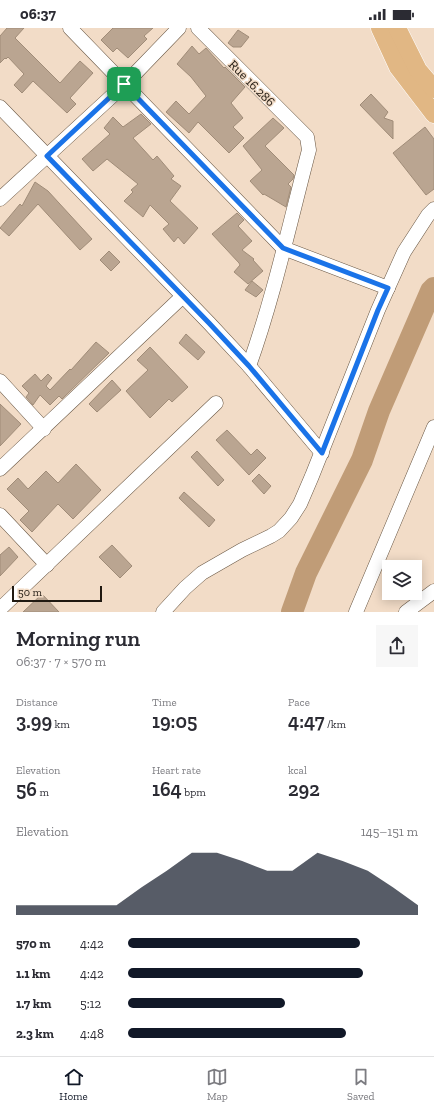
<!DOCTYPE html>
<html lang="en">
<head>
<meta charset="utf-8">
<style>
	:root { --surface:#fff; --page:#f7f7f7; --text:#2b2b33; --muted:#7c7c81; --line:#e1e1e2; --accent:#111827 }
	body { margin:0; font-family:"Zilla Slab",serif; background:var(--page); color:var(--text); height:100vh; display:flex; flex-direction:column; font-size:15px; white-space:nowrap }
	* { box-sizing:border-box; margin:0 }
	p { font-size:13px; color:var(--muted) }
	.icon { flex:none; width:22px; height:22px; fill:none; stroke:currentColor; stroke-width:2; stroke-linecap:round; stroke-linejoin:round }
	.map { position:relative; height:584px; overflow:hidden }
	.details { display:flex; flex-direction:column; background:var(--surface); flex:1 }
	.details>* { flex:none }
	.buttons { position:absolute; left:382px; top:532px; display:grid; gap:8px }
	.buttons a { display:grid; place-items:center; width:40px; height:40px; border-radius:0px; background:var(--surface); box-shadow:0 2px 10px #0003; font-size:20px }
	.scale { position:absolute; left:12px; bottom:10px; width:90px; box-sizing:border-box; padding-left:4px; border:2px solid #201911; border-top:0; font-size:11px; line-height:14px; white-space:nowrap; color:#201911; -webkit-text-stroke:3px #f2dcc7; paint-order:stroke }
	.pin { position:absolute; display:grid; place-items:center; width:34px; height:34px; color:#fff; margin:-17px; border-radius:8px; box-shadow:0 2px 6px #0006 }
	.round { display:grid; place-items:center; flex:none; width:42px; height:42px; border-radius:0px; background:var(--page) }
	.headline { display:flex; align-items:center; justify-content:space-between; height:68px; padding:0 16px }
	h1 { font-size:22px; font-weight:600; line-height:30px }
	.metrics { display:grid; grid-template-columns:repeat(3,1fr); gap:6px; height:68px; padding:4px 16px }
	.metrics div { display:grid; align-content:center }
	.metrics b { font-size:20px; font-weight:600 }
	.metrics small { font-size:11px; font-weight:400 }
	.metrics p { font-size:11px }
	.chart { height:112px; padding:8px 16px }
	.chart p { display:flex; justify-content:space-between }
	.chart svg { width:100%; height:72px; margin-top:4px; fill:var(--accent); opacity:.7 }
	ul { padding:0 16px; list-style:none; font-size:13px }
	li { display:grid; grid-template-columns:64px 48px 1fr; align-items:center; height:30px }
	li i { height:10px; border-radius:5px; background:var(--accent) }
	.status { display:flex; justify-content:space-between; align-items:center; height:28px; padding:0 20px; background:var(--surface); direction:ltr }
	.status svg { height:11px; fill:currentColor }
	.tabs { display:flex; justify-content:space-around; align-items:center; height:56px; border-top:1px solid var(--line); background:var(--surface); font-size:11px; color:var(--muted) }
	.tabs a { display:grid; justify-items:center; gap:2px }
	.tabs .active { color:var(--accent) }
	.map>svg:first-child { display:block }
</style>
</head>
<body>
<div class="status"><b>06:37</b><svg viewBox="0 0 49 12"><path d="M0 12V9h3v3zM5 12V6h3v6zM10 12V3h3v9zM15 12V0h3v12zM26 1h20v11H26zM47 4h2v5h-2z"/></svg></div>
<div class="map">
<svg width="434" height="584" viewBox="0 0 434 584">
	<rect width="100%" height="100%" fill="#f2dcc7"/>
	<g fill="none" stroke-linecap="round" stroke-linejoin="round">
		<polyline stroke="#c09c77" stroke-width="22" points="292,584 306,545 362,432 379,383 431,263 434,260"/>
	</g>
	<g fill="#baa591" stroke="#a08c78">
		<polygon points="7,0 24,0 15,10 60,55 80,33 93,45 70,70 76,76 67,85 33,53 22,65 14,57 24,46 8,29 6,31 5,30 0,35 0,8"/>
		<polygon points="113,0 153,0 144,8 147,11 128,30 117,20 113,24 101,12"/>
		<polygon points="238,2 249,9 241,19 233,19 228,15"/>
		<polygon points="192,18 199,26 206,20 224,40 225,39 245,59 231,75 243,90 233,99 244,110 229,125 198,94 189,105 166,84 176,73 189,86 206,68 191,49 177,36"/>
		<polygon points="371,66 388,84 384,90 393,93 393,111 360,77"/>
		<polygon points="141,86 151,96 133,110 153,132 157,128 174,148 171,151 181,158 170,173 198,200 184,216 178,209 174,214 163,201 169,196 150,177 143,189 124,173 133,164 131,162 138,156 107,131 93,143 82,131 110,106 104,100 113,89 123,99"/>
		<polygon points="273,90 284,100 265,118 294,147 293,151 288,156 291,159 286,179 264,166 263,167 250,153 262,142 243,118"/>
		<polygon points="425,99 434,111 434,161 426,167 393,125"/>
		<polygon points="35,154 48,163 92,211 80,222 38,176 9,208 0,200 20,176 22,178"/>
		<polygon points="237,185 244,192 238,198 252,213 242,222 254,231 253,232 263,243 248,256 234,244 240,237 239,235 212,206"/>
		<polygon points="109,223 120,234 111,243 100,232"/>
		<polygon points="252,253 263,262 256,269 245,262"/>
		<polygon points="186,306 205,324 198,332 179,315"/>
		<polygon points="96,314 109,325 62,371 59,368 50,377 40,367 33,377 26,369 29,365 22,358 35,346 41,353 48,346 52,350 46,358 50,362 70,341 71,342"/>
		<polygon points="150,319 188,359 172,374 169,371 150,390 126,363 148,342 137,332"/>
		<polygon points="112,352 121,362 97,384 89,376"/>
		<polygon points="0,376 21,396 0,418"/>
		<polygon points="227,402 251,427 257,421 266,430 249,447 216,412"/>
		<polygon points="197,423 224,452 218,458 191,429"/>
		<polygon points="76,436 101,462 73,491 58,476 32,504 20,492 29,483 7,461 18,450 28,461 46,443 58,455"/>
		<polygon points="259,446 271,458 264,466 252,453"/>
		<polygon points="184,464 215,492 209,499 179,470"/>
		<polygon points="112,517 132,538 120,550 99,529"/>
		<polygon points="9,519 18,529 0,548 0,527"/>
		<polygon points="42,566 59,584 23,584"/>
	</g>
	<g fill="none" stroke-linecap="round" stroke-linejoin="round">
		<defs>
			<g id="minor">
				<polyline points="70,0 283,220 388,260"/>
				<path d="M198,0L307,109L309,122C290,194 274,268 249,338"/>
				<polyline points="0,79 209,295 249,338 322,425"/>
				<polyline points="0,171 124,57 179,0"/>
				<polyline points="0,353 44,401"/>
				<polyline points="0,441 183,268"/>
				<polyline points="0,487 47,537"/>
				<polyline points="0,581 216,375"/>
				<polyline points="163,584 185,560 202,545 242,522 271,508 279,503 291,490 300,476 312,448 378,282 404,224 428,187 434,181"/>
				<polyline points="356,584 434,399"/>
				<polyline points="406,584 434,563"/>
			</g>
			<g id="major">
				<polyline points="380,0 398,39 434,86"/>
				<polyline points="397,0 418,42 434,61"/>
			</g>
		</defs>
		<use href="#minor" stroke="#6a5845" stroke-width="15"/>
		<use href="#major" stroke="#fff" stroke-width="19"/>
		<use href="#minor" stroke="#fff" stroke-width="14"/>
		<use href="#major" stroke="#e1b784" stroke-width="18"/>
	</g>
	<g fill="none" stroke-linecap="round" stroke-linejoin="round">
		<defs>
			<polygon id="route" points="124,56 283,220 388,260 378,282 322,425 249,338 209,295 47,128"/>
		</defs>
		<use href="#route" stroke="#fff" stroke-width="8"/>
		<use href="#route" stroke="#1a73e8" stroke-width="5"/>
	</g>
	<g text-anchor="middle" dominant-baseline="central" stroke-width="3" stroke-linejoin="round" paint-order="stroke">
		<g font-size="13" fill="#201911" stroke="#f2dcc7">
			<text transform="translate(252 55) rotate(45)">Rue 16.286</text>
		</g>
	</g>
</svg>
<div class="buttons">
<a><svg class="icon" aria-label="layers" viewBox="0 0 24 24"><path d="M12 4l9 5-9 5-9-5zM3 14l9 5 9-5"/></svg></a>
</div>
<div class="scale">50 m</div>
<div class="pin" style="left:124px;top:56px;background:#1e9e55"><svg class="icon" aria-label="arrive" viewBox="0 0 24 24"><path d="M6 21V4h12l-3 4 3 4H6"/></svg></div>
</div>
<section class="details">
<div class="headline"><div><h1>Morning run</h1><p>06:37 · 7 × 570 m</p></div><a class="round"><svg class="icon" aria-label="share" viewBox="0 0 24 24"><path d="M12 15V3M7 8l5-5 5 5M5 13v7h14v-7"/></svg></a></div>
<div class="metrics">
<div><p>Distance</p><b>3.99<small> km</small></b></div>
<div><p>Time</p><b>19:05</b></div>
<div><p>Pace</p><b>4:47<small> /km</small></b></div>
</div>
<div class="metrics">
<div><p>Elevation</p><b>56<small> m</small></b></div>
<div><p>Heart rate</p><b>164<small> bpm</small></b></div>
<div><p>kcal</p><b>292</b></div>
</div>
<div class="chart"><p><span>Elevation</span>145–151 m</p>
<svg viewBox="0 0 160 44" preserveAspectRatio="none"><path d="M0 44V38L10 38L20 38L30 38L40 38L50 27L60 17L70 6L80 6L90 11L100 17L110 17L120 6L130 11L140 17L150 27L160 38V44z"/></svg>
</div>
<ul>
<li><b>570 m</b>4:42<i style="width:80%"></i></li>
<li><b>1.1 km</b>4:42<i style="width:81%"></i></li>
<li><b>1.7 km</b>5:12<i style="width:54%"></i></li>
<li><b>2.3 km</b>4:48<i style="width:75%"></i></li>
</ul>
</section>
<nav class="tabs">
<a class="active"><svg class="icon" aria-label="home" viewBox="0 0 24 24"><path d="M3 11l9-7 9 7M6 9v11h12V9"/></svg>Home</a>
<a><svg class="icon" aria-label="map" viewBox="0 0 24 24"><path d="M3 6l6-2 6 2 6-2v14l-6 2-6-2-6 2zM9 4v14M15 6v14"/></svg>Map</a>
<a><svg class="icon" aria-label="saved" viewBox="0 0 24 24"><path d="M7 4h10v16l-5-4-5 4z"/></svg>Saved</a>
</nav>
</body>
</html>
